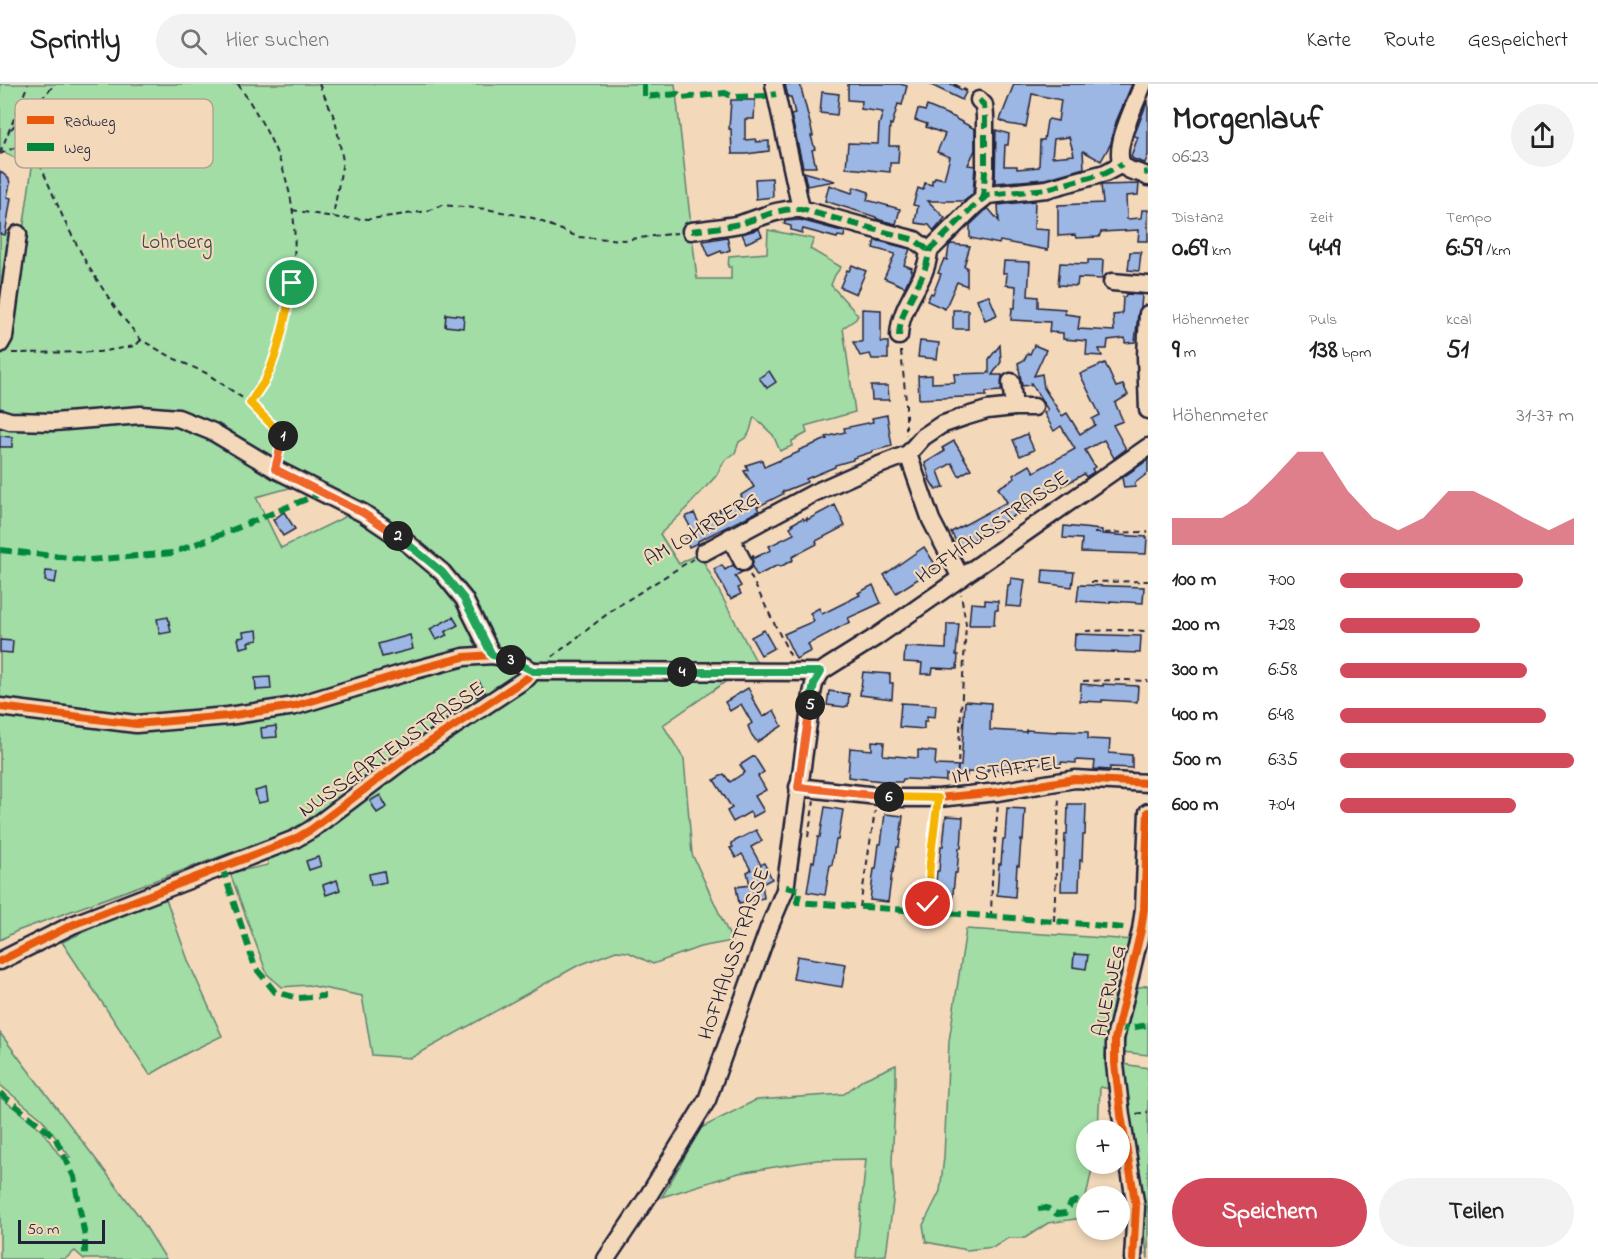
<!DOCTYPE html>
<html lang="de">
<head>
<meta charset="utf-8">
<style>
	:root { --surface:#fff; --page:#f2f2f2; --text:#222; --muted:#767676; --line:#e0e0e0; --accent:#d1495b }
	body { margin:0; font-family:"Indie Flower",sans-serif; background:var(--page); color:var(--text); height:100vh; display:flex; flex-direction:column; font-size:22px; white-space:nowrap }
	* { box-sizing:border-box; margin:0 }
	p { font-size:20px; color:var(--muted) }
	.icon { flex:none; width:33px; height:33px; fill:none; stroke:currentColor; stroke-width:2; stroke-linecap:round; stroke-linejoin:round }
	.map { position:relative; flex:1; overflow:hidden }
	.panel { display:flex; flex-direction:column; background:var(--surface); width:450px }
	.panel>* { flex:none }
	.buttons { position:absolute; left:1076px; top:1036px; display:grid; gap:12px }
	.buttons a { display:grid; place-items:center; width:54px; height:54px; border-radius:50%; background:var(--surface); box-shadow:0 3px 9px #0003; font-size:30px }
	.scale { position:absolute; left:18px; bottom:15px; width:87px; box-sizing:border-box; padding-left:6px; border:3px solid #22223b; border-top:0; font-size:16px; line-height:21px; white-space:nowrap; color:#22223b; -webkit-text-stroke:4px #f3d9ba; paint-order:stroke }
	.pin { position:absolute; display:grid; place-items:center; width:51px; height:51px; color:#fff; margin:-26px; border:3px solid #fff; border-radius:50%; box-shadow:0 2px 6px #0007 }
	.km { position:absolute; width:30px; height:30px; margin:-15px; border-radius:50%; background:#222; color:#fff; font-size:16px; line-height:30px; text-align:center }
	.round { display:grid; place-items:center; flex:none; width:63px; height:63px; border-radius:32px; background:var(--page) }
	.summary { display:flex; align-items:center; justify-content:space-between; height:102px; padding:0 24px }
	h1 { font-size:33px; font-weight:700; line-height:45px }
	.stats { display:grid; grid-template-columns:repeat(3,1fr); gap:9px; height:102px; padding:6px 24px }
	.stats div { display:grid; align-content:center }
	.stats b { font-size:26px; font-weight:700 }
	.stats small { font-size:16px; font-weight:400 }
	.stats p { font-size:16px }
	.chart { height:168px; padding:12px 24px }
	.chart p { display:flex; justify-content:space-between }
	.chart svg { width:100%; height:108px; margin-top:6px; fill:var(--accent); opacity:.7 }
	.cta { display:flex; gap:12px; margin-top:auto; padding:12px 24px }
	.cta a { flex:1; height:69px; border-radius:36px; background:var(--accent); color:#fff; font-size:24px; font-weight:700; line-height:69px; text-align:center }
	.cta a+a { background:var(--page); color:var(--text) }
	ul { padding:0 24px; list-style:none; font-size:20px }
	li { display:grid; grid-template-columns:96px 72px 1fr; align-items:center; height:45px }
	li i { height:15px; border-radius:8px; background:var(--accent) }
	header { display:flex; align-items:center; gap:36px; box-sizing:border-box; height:84px; padding:0 30px; background:var(--surface); border-bottom:2px solid var(--line) }
	header strong { font-size:28px }
	nav { display:flex; gap:33px; margin-inline-start:auto; font-size:21px }
	.search { width:420px; height:54px; background:var(--page); display:flex; align-items:center; gap:15px; box-sizing:border-box; padding:0 21px; border-radius:33px; color:var(--muted); font-size:22px }
	main { display:flex; flex:1; min-height:0 }
	.map>svg:first-child { display:block }
</style>
</head>
<body>
<header>
<strong>Sprintly</strong>
<div class="search"><svg class="icon" aria-label="search" viewBox="0 0 24 24"><circle cx="10" cy="10" r="6"/><path d="M15 15l6 6"/></svg>Hier suchen</div>
<nav><a>Karte</a><a>Route</a><a>Gespeichert</a></nav>
</header>
<main>
<div class="map">
<svg width="1148" height="1175" viewBox="0 0 1148 1175">
	<rect width="100%" height="100%" fill="#f3d9ba"/>
	<filter id="ink" filterUnits="userSpaceOnUse"><feTurbulence type="fractalNoise" baseFrequency=".0167" numOctaves="2"/><feDisplacementMap in="SourceGraphic" scale="12" xChannelSelector="R" yChannelSelector="G"/><feConvolveMatrix kernelMatrix="1 2 1 2 8 2 1 2 1" color-interpolation-filters="sRGB"/></filter>
	<g filter="url(#ink)">
		<g fill="#a1dda4" stroke="#628070" stroke-width="1.5" fill-rule="evenodd">
			<path d="M0,0H675L697,195H731V183H728L729,172L767,169L768,146L814,155L810,165L841,183L835,191L831,201L858,231L856,235L843,244L855,328L805,342L807,349L792,357V362L780,367L773,351L754,333C749,346 753,350 739,358L735,369L725,376L716,392L680,431L660,450L679,480L699,469L759,583H747L663,641L684,675L692,770L732,857L700,863L653,880L628,868L616,867L577,882L411,974L372,971L362,912L308,901L282,903L267,890L230,789L268,781L265,756L17,847L0,856V147L22,153L32,83L0,66ZM304,400L355,428L281,464L256,413Z"/>
			<polygon points="166,815 189,879 222,952 187,969 150,991 62,858 140,822"/>
			<polygon points="966,845 1134,856 1115,908 1105,971 1110,1005 1100,1003 1098,1047 1086,1047 1086,1080 1093,1080 1086,1113 1086,1136 1082,1134 1048,1139 1025,1154 1008,1154 994,1163 967,1166 926,1158 923,1141 940,1107 944,1073 949,957"/>
			<polygon points="1148,901 1148,971 1123,968 1133,905"/>
			<polygon points="0,949 139,1132 166,1175 84,1175 75,1167 65,1175 0,1175 0,1013 41,1045 62,1075 70,1073 42,1035 0,1001"/>
			<polygon points="1123,980 1148,984 1148,1175 1125,1031"/>
			<polygon points="896,981 896,1000 892,1078 894,1110 886,1171 856,1174 866,1075 817,1076 739,1089 662,1113 701,1044 756,1016 844,1010 864,995"/>
		</g>
		<g fill="#9cb7e3" stroke="#22223b" stroke-width="1.5" fill-rule="evenodd">
			<polygon points="785,0 800,0 812,47 813,52 811,52 815,65 812,66 816,83 803,83 791,31 795,30 791,13 788,13"/>
			<polygon points="848,0 900,0 907,2 902,21 898,20 892,41 890,40 889,62 899,62 898,79 890,79 890,88 846,84 848,59 878,60 879,41 883,28 861,25 862,17 848,16"/>
			<polygon points="929,0 951,0 966,8 962,16"/>
			<path d="M1014,0H1132L1116,38L1111,59L1101,77L1083,67L1084,84L1045,95L995,99L996,46L1009,50L1008,61H1005L1004,82H1017V85L1039,83L1040,56H1044L1047,37L1049,35L1058,37L1061,16L1032,10L1026,43L1008,40L1000,36ZM1069,53L1074,71L1052,73L1054,55Z"/>
			<polygon points="822,8 839,10 837,31 820,29"/>
			<polygon points="731,16 755,16 754,35 745,35 745,56 756,55 756,58 769,57 769,67 746,70 732,70 731,45 729,45"/>
			<polygon points="1148,16 1148,71 1145,79 1133,75 1131,72 1138,53 1134,52"/>
			<polygon points="927,22 956,34 956,35 975,45 975,66 968,81 975,82 973,110 964,117 928,117 945,134 934,147 929,141 916,139 915,138 918,122 913,121 918,104 923,106 925,99 932,101 932,96 934,96 935,93 944,95 950,73 937,68 945,50 926,43 927,40 915,36 918,25 925,27"/>
			<polygon points="0,87 9,95 10,100 7,113 11,114 5,151 0,150"/>
			<polygon points="804,88 835,97 807,102"/>
			<polygon points="772,94 773,113 756,115 755,95"/>
			<polygon points="1139,100 1138,111 1126,112 1127,135 1141,134 1142,126 1148,126 1148,157 1138,157 1139,146 1101,148 1099,153 1076,154 1075,151 1058,152 1058,121 1103,119 1101,101"/>
			<polygon points="829,101 852,109 854,103 869,108 867,116 900,125 896,140 880,136 876,134 876,133 825,117"/>
			<polygon points="1035,117 1034,145 1049,146 1048,166 1000,157 999,160 970,154 970,141 988,124 999,137 998,121"/>
			<polygon points="800,136 845,148 844,153 838,152 837,154 803,145 802,149 791,146 791,142 784,140 785,137"/>
			<polygon points="759,145 762,152 746,159 742,150"/>
			<polygon points="727,153 730,166 722,169 721,167 709,172 703,157"/>
			<polygon points="875,156 910,165 904,181 912,184 911,187 912,187 905,203 884,194 895,170 873,164"/>
			<polygon points="951,160 970,162 964,182 967,183 967,202 957,198 945,225 927,217 931,209 933,210 941,190 938,189 944,175 947,176 949,162"/>
			<polygon points="1130,168 1141,168 1139,187 1128,186"/>
			<polygon points="1088,176 1103,176 1102,195 1078,194 1077,202 1058,201 1060,179 1088,180"/>
			<polygon points="1004,177 1030,178 1028,212 1038,213 1038,223 1065,225 1065,230 1080,232 1078,245 1114,247 1113,231 1122,230 1123,213 1125,213 1126,210 1142,211 1141,223 1138,230 1135,258 1125,259 1125,254 1108,256 1107,265 1099,265 1102,272 1086,271 1087,257 1063,255 1063,249 1049,248 1050,238 1011,236 1012,224 1015,224 1016,202 1006,201 1007,189 1003,189"/>
			<polygon points="852,181 866,187 856,210 840,203 847,186 849,187"/>
			<polygon points="985,212 989,212 997,231 985,236 977,215"/>
			<polygon points="862,225 881,226 881,258 888,258 888,275 872,275 870,270 860,272 853,258 862,258"/>
			<rect x="953" y="226" width="15" height="19"/>
			<polygon points="446,230 464,232 463,244 445,242"/>
			<polygon points="920,257 939,259 937,275 918,273"/>
			<polygon points="1000,261 1001,278 992,291 1002,291 1001,307 986,308 986,312 919,315 918,292 932,291 932,299 955,298 954,290 989,289 989,275"/>
			<polygon points="1034,261 1046,266 1034,292 1042,290 1044,304 1062,332 1067,329 1080,350 1095,341 1092,335 1100,331 1080,290 1105,279 1116,303 1123,301 1128,311 1115,319 1123,337 1113,341 1126,365 1114,374 1104,356 1085,366 1095,383 1092,385 1094,388 1086,393 1084,390 1055,406 1054,404 1031,418 1032,421 997,442 999,444 977,456 976,454 960,464 951,448 1007,418 998,404 1015,394 1013,391 1030,381 1034,388 1075,365 1061,342 1054,347 1044,329 1048,326 1031,299 1030,301 1022,302 1018,279 1024,276 1028,269 1030,270"/>
			<polygon points="769,287 776,298 767,304 759,294"/>
			<polygon points="871,302 888,302 889,316 872,316"/>
			<polygon points="887,331 892,362 872,367 872,368 853,374 853,376 835,381 835,383 806,395 807,398 782,408 783,410 757,423 759,427 698,457 698,459 689,463 685,454 694,450 685,433 694,429 699,439 720,428 719,426 742,414 741,411 754,403 744,387 748,386 746,381 762,376 764,383 799,368 799,366 827,355 826,353 845,348 844,344 873,338 872,334"/>
			<polygon points="1027,350 1034,366 1020,372 1013,356"/>
			<polygon points="0,352 12,353 12,363 0,363"/>
			<polygon points="954,357 971,385 959,392 952,379 938,387 944,403 936,406 929,395 930,394 925,379 945,367 942,364"/>
			<polygon points="1148,376 1148,389 1135,399 1135,403 1124,404 1122,394"/>
			<polygon points="835,421 845,442 816,457 817,460 792,473 793,476 780,483 778,481 757,492 752,483 753,478 752,472 753,471 754,474 771,466 769,462 794,450 790,443 793,441 792,440 803,434 804,436 807,434 807,436"/>
			<polygon points="284,428 295,445 283,452 273,436"/>
			<polygon points="1064,442 1102,446 1102,450 1147,453 1146,470 1081,468 1082,455 1063,454"/>
			<polygon points="924,463 937,483 896,509 884,491"/>
			<polygon points="722,481 725,486 733,481 737,486 742,488 735,492 741,502 738,504 741,510 731,515 729,512 728,512 714,485"/>
			<polygon points="1043,486 1074,488 1072,503 1042,499"/>
			<polygon points="46,487 57,488 55,499 45,497"/>
			<polygon points="1011,494 1025,496 1021,523 1006,522 1008,501 1010,501"/>
			<polygon points="873,501 881,519 848,534 850,538 808,560 811,567 796,575 784,550 814,537 810,529 819,524 822,530 860,511 858,509"/>
			<polygon points="1079,501 1144,503 1143,519 1110,517 1110,519 1077,517"/>
			<polygon points="985,516 998,517 998,526 995,526 994,541 969,541 971,519 985,520"/>
			<polygon points="168,533 171,548 160,550 157,535"/>
			<polygon points="453,533 458,541 445,548 447,551 436,556 430,545"/>
			<polygon points="947,540 959,540 956,571 958,571 957,585 933,584 932,590 921,590 922,579 904,578 905,563 946,565"/>
			<polygon points="257,546 258,556 248,558 249,562 240,564 238,554 244,553 243,548"/>
			<polygon points="764,546 774,564 761,571 751,553"/>
			<polygon points="1075,550 1141,552 1140,569 1074,567"/>
			<polygon points="410,551 413,565 382,573 378,560"/>
			<polygon points="0,556 13,557 12,569 0,568"/>
			<polygon points="863,588 890,590 890,599 893,599 892,615 860,611"/>
			<polygon points="270,593 271,605 256,606 255,594"/>
			<polygon points="479,597 485,608 477,613 471,602"/>
			<polygon points="1081,600 1103,602 1103,600 1138,602 1137,618 1102,616 1102,618 1080,617"/>
			<polygon points="748,604 753,613 752,614 763,633 774,626 782,642 757,658 751,650 748,642 752,639 741,620 730,627 725,618"/>
			<polygon points="829,607 849,610 848,622 846,622 845,623 827,621"/>
			<polygon points="965,617 991,619 990,646 1026,648 1026,646 1057,648 1057,647 1088,648 1088,655 1110,656 1109,669 1132,671 1132,684 1110,683 1110,686 1094,685 1095,677 1076,676 1076,679 1061,678 1061,681 1030,679 1030,683 1009,682 1009,686 988,685 987,689 967,688 967,692 946,691 946,697 908,695 903,695 902,698 891,698 848,693 850,664 872,666 872,657 884,658 883,671 918,674 918,666 936,668 935,681 961,682"/>
			<polygon points="901,619 936,621 935,633 927,632 927,637 924,637 924,645 899,643"/>
			<polygon points="276,642 277,653 262,654 261,644"/>
			<polygon points="754,672 764,688 758,692 766,706 755,712 764,727 753,733 750,728 733,738 727,727 732,724 714,696 724,690 730,698 745,688 740,681"/>
			<polygon points="266,704 268,717 258,719 255,707"/>
			<polygon points="380,711 387,723 377,729 370,717"/>
			<polygon points="1068,720 1086,720 1085,751 1083,751 1082,777 1080,776 1079,807 1061,807 1062,775 1064,775 1065,750 1067,750"/>
			<polygon points="825,723 843,726 838,756 836,756 832,781 830,781 825,811 807,808 812,777 814,778 818,753 820,753"/>
			<polygon points="1007,724 1025,725 1023,757 1021,756 1019,782 1017,781 1015,813 997,811 999,780 1001,780 1003,755 1005,755"/>
			<polygon points="885,730 903,732 899,763 897,763 893,788 892,788 888,818 870,816 874,785 876,785 879,760 881,760"/>
			<polygon points="946,732 963,733 961,764 959,764 957,789 955,789 952,820 934,819 937,787 939,787 941,762 943,762"/>
			<polygon points="756,746 762,757 751,763 761,781 764,779 772,795 762,800 764,814 739,819 736,803 750,801 747,788 751,786 742,770 736,774 730,764 733,763 731,759"/>
			<polygon points="318,773 321,782 309,786 306,777"/>
			<polygon points="384,787 386,798 371,801 369,790"/>
			<polygon points="337,796 340,806 326,811 323,801"/>
			<polygon points="1074,870 1088,871 1086,885 1073,883"/>
			<polygon points="797,872 846,880 842,903 793,895"/>
		</g>
		<g fill="none" stroke-linecap="round" stroke-linejoin="round">
			<defs>
				<g id="minor">
					<polyline points="774,0 801,125"/>
					<path d="M1143,0C1137,17 1111,66 1123,81C1129,89 1141,87 1148,93"/>
					<polyline points="979,16 984,21 985,32 985,88 983,114"/>
					<path d="M691,147C707,145 724,143 740,140C760,134 779,124 801,125L862,142L915,156L929,167"/>
					<polyline points="1112,198 1148,201"/>
					<polyline points="1148,230 1146,272 1148,326"/>
					<path d="M899,252C900,219 926,200 929,167L974,122L988,111L1047,105L1105,89L1122,80"/>
					<polyline points="0,260 4,253 18,150"/>
					<polyline points="1011,298 1014,323 1034,323"/>
					<polyline points="0,334 10,337 54,338 141,331 178,334 213,348 275,385 363,429 406,458 442,488 464,515 492,571"/>
					<polyline points="908,370 931,436 961,494"/>
					<polyline points="730,453 743,478"/>
					<polyline points="704,468 814,409 861,388 908,370 923,353 941,341 964,333 987,326 1014,323"/>
					<polyline points="533,587 821,588"/>
					<polyline points="0,623 136,640 228,632 295,622 411,587 464,573 492,571 511,575 533,587"/>
					<polyline points="798,703 895,714 938,714 998,708 1075,695 1148,699"/>
					<polyline points="0,877 72,841 295,755 312,745 410,671 527,594 533,587"/>
					<polyline points="606,1175 647,1114 707,1016 769,844 785,806 812,610 814,600 821,588 828,583 876,553 1148,363"/>
					<polyline points="1133,1175 1136,1123 1121,1031 1115,980 1115,955 1141,846 1144,825 1148,728"/>
				</g>
			</defs>
			<use href="#minor" stroke="#22223b" stroke-width="21"/>
			<g stroke="#22223b" stroke-width="2" stroke-dasharray="6 4.5" stroke-linecap="butt">
				<path d="M238,0C259,31 279,66 288,103C301,152 293,204 280,252C276,266 272,282 265,295C261,303 255,311 250,319"/>
				<polyline points="319,0 335,35 343,77 333,132"/>
				<polyline points="954,0 967,7"/>
				<polyline points="11,45 39,18 55,0"/>
				<polyline points="0,69 28,0"/>
				<polyline points="0,70 25,59 42,85 65,138 88,182 116,225 141,256 175,275 206,289 250,319 283,351 278,370"/>
				<polyline points="292,126 340,134 370,135 428,127 442,121 486,125 533,134 578,153 624,156 677,149"/>
				<polyline points="901,267 906,317 906,351"/>
				<polyline points="12,269 99,268 135,262 141,256"/>
				<polyline points="1094,449 1148,448"/>
				<polyline points="750,491 792,575"/>
				<polyline points="1091,498 1148,497"/>
				<polyline points="1086,547 1119,546 1148,547"/>
				<polyline points="552,573 615,524 693,475"/>
				<polyline points="1083,597 1126,596 1148,597"/>
				<polyline points="957,699 966,540 961,510"/>
				<polyline points="808,753 814,717"/>
				<polyline points="928,820 930,779 936,728"/>
				<polyline points="860,823 875,727"/>
				<polyline points="927,828 928,819"/>
				<polyline points="991,833 992,796 998,720"/>
				<polyline points="1054,837 1059,712"/>
				<polyline points="1136,1030 1148,1028"/>
			</g>
			<use href="#minor" stroke="#f3d9ba" stroke-width="16"/>
			<g stroke="#00873e" stroke-width="6" stroke-dasharray="12 6" stroke-linecap="butt">
				<polyline points="644,0 644,13 678,10 682,14 725,9 734,13 767,12 776,10"/>
				<polyline points="979,16 984,21 985,32 985,88 983,114"/>
				<polyline points="1144,89 1148,88"/>
				<path d="M691,147C707,145 724,143 740,140C760,134 779,124 801,125L862,142L915,156L929,167"/>
				<path d="M899,252C900,219 926,200 929,167L974,122L988,111L1047,105L1105,89L1122,80"/>
				<polyline points="0,466 88,476 172,469 225,449 321,409"/>
				<polyline points="222,783 255,883 275,908 298,914 325,912"/>
				<polyline points="786,803 800,806 797,818 1054,837 1124,844"/>
				<polyline points="1116,946 1148,941"/>
				<polyline points="0,1009 55,1053 74,1093 85,1153 85,1175"/>
				<polyline points="1038,1125 1047,1124 1057,1130 1066,1129 1071,1119 1076,1117 1082,1124 1086,1125"/>
			</g>
			<defs>
				<g id="cycleway">
					<polyline points="533,587 821,588"/>
					<polyline points="821,588 814,600 812,610 798,703 895,714 938,714 998,708 1075,695 1148,699"/>
					<polyline points="0,623 136,640 228,632 295,622 411,587 464,573 492,571 511,575 533,587"/>
					<polyline points="0,877 72,841 295,755 312,745 410,671 527,594 533,587"/>
					<polyline points="1133,1175 1136,1123 1121,1031 1115,980 1115,955 1141,846 1144,825 1148,728"/>
				</g>
			</defs>
			<use href="#cycleway" stroke="#f3d9ba" stroke-width="11"/>
			<use href="#cycleway" stroke="#e8590c" stroke-width="8"/>
		</g>
	</g>
	<g fill="none" stroke-linecap="round" stroke-linejoin="round" filter="url(#ink)">
		<defs>
			<path id="split-1" d="M283,352L250,319C255,311 261,303 266,295C280,265 286,231 292,199"/>
			<polyline id="split-2" points="283,352 275,385 363,429 398,452"/>
			<polyline id="split-3" points="398,452 442,488 464,515 492,571 511,576"/>
			<polyline id="split-4" points="511,576 533,587 682,588"/>
			<polyline id="split-5" points="682,588 821,588 814,600 810,621"/>
			<polyline id="split-6" points="810,621 798,703 889,713"/>
			<polyline id="split-7" points="889,713 938,714 930,779 928,820"/>
		</defs>
		<use href="#split-1" stroke="#fff" stroke-width="12"/>
		<use href="#split-2" stroke="#fff" stroke-width="12"/>
		<use href="#split-3" stroke="#fff" stroke-width="12"/>
		<use href="#split-4" stroke="#fff" stroke-width="12"/>
		<use href="#split-5" stroke="#fff" stroke-width="12"/>
		<use href="#split-6" stroke="#fff" stroke-width="12"/>
		<use href="#split-7" stroke="#fff" stroke-width="12"/>
		<use href="#split-1" stroke="#f5b400" stroke-width="8"/>
		<use href="#split-2" stroke="#f0652b" stroke-width="8"/>
		<use href="#split-3" stroke="#22a559" stroke-width="8"/>
		<use href="#split-4" stroke="#22a559" stroke-width="8"/>
		<use href="#split-5" stroke="#22a559" stroke-width="8"/>
		<use href="#split-6" stroke="#f0652b" stroke-width="8"/>
		<use href="#split-7" stroke="#f5b400" stroke-width="8"/>
	</g>
	<g text-anchor="middle" dominant-baseline="central" stroke-width="4.5" stroke-linejoin="round" paint-order="stroke">
		<g font-size="21" fill="#3b4750" stroke="#f3d9ba">
			<text x="177" y="159">Lohrberg</text>
		</g>
		<g font-size="21" fill="#22223b" stroke="#f3d9ba">
			<text transform="translate(993 444) rotate(-35)">HOFHAUSSTRASSE</text>
			<text transform="translate(702 446) rotate(-30)">AM LOHRBERG</text>
			<text transform="translate(392 666) rotate(-35)">NUSSGARTENSTRASSE</text>
			<text transform="translate(1006 687) rotate(-8)">IM STAFFEL</text>
			<text transform="translate(735 870) rotate(-71)">HOFHAUSSTRASSE</text>
			<text transform="translate(1110 907) rotate(-78)">AUERWEG</text>
		</g>
	</g>
	<rect x="15" y="15" width="198" height="69" rx="9" fill="#f3d9ba" stroke="#b4a294" stroke-width="1.5"/>
	<rect x="27" y="32" width="27" height="8" fill="#e8590c"/>
	<rect x="27" y="59" width="27" height="8" fill="#00873e"/>
	<g font-size="16" fill="#22223b">
		<text x="64" y="42">Radweg</text>
		<text x="64" y="69">Weg</text>
	</g>
</svg>
<div class="buttons">
<a>+</a>
<a>−</a>
</div>
<div class="scale">50 m</div>
<div class="pin" style="left:292px;top:199px;background:#1e9e55"><svg class="icon" aria-label="arrive" viewBox="0 0 24 24"><path d="M6 21V4h12l-3 4 3 4H6"/></svg></div>
<div class="pin" style="left:928px;top:820px;background:#d93025"><svg class="icon" aria-label="check" viewBox="0 0 24 24"><path d="M5 12l5 5 9-10"/></svg></div>
<b class="km" style="left:283px;top:352px">1</b>
<b class="km" style="left:398px;top:452px">2</b>
<b class="km" style="left:511px;top:576px">3</b>
<b class="km" style="left:682px;top:588px">4</b>
<b class="km" style="left:810px;top:621px">5</b>
<b class="km" style="left:889px;top:713px">6</b>
</div>
<section class="panel">
<div class="summary"><div><h1>Morgenlauf</h1><p>06:23</p></div><a class="round"><svg class="icon" aria-label="share" viewBox="0 0 24 24"><path d="M12 15V3M7 8l5-5 5 5M5 13v7h14v-7"/></svg></a></div>
<div class="stats">
<div><p>Distanz</p><b>0.69<small> km</small></b></div>
<div><p>Zeit</p><b>4:49</b></div>
<div><p>Tempo</p><b>6:59<small> /km</small></b></div>
</div>
<div class="stats">
<div><p>Höhenmeter</p><b>9<small> m</small></b></div>
<div><p>Puls</p><b>138<small> bpm</small></b></div>
<div><p>kcal</p><b>51</b></div>
</div>
<div class="chart"><p><span>Höhenmeter</span>31–37 m</p>
<svg viewBox="0 0 160 44" preserveAspectRatio="none"><path d="M0 44V33L10 33L20 33L30 27L40 17L50 6L60 6L70 22L80 33L90 38L100 33L110 22L120 22L130 27L140 33L150 38L160 33V44z"/></svg>
</div>
<ul>
<li><b>100 m</b>7:00<i style="width:78%"></i></li>
<li><b>200 m</b>7:28<i style="width:60%"></i></li>
<li><b>300 m</b>6:58<i style="width:80%"></i></li>
<li><b>400 m</b>6:48<i style="width:88%"></i></li>
<li><b>500 m</b>6:35<i style="width:100%"></i></li>
<li><b>600 m</b>7:04<i style="width:75%"></i></li>
</ul>
<div class="cta"><a>Speichern</a><a>Teilen</a></div>
</section>
</main>
</body>
</html>
